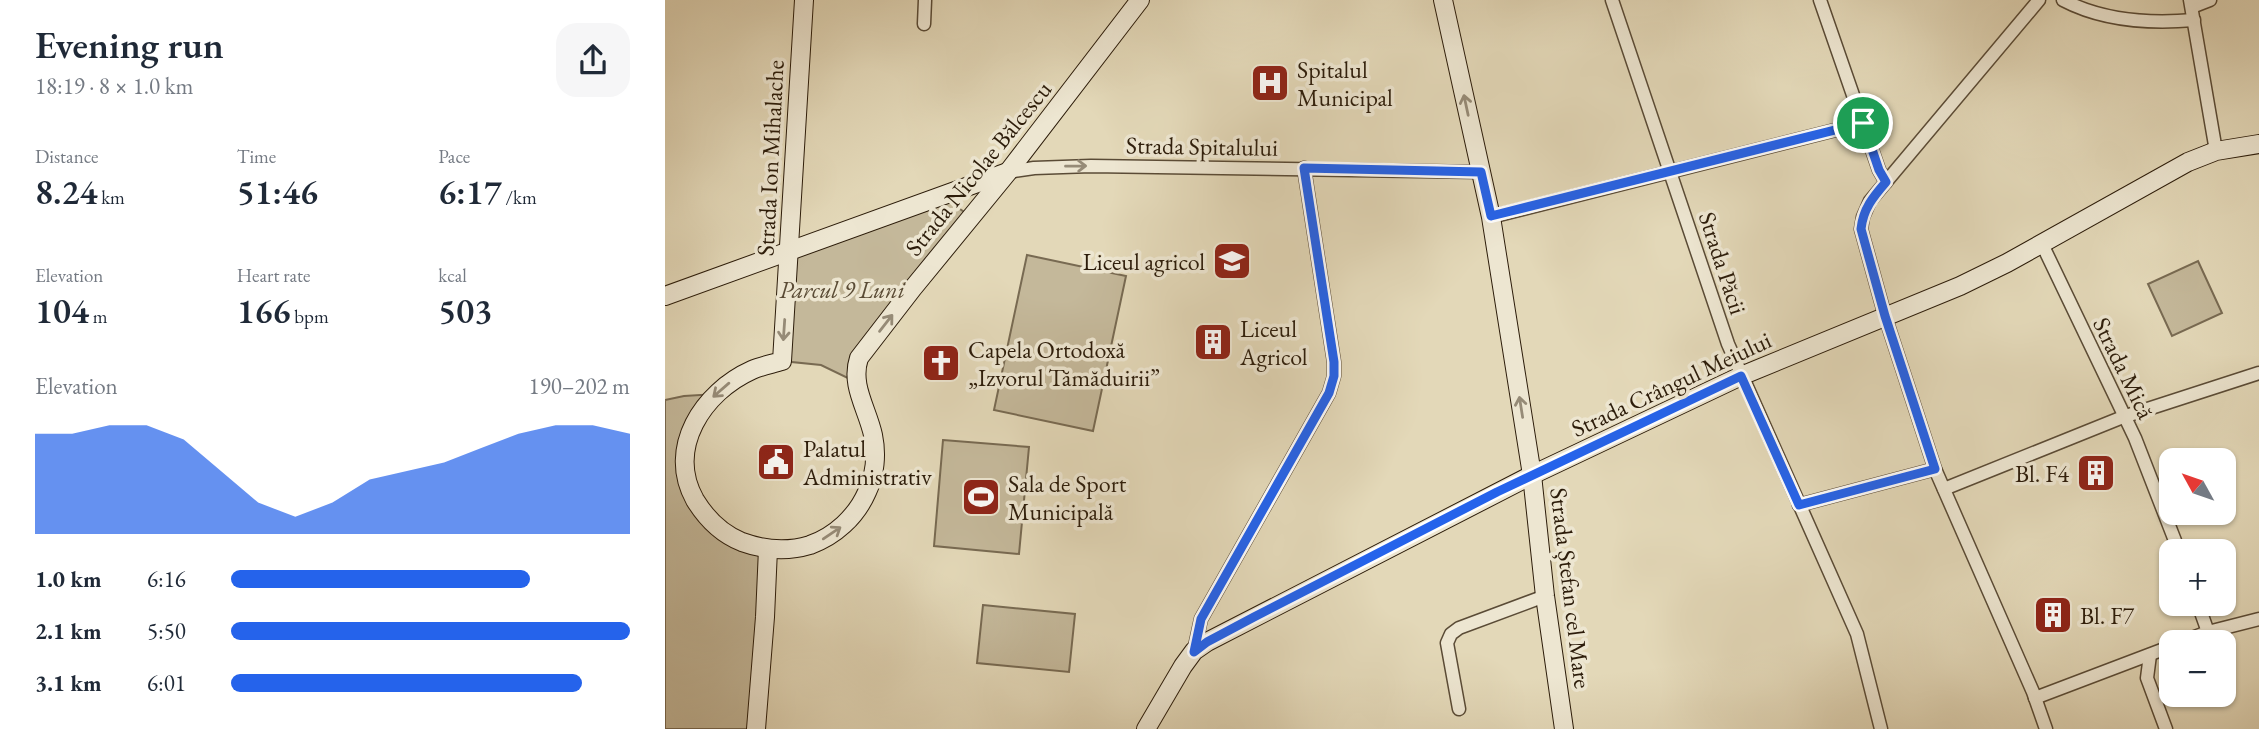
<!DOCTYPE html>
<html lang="en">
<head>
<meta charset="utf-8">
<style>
	:root { --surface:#fff; --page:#f6f6f7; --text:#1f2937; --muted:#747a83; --accent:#2563eb }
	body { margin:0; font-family:"EB Garamond",serif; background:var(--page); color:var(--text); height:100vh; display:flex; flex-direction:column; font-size:26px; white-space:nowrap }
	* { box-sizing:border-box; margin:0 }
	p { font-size:23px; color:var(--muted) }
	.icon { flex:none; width:38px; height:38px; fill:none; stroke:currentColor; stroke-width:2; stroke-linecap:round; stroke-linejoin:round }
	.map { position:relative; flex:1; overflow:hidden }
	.drawer { display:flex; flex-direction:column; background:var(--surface); width:665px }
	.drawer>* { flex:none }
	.needle { width:46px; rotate:310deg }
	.controls { position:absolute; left:1494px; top:448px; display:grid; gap:14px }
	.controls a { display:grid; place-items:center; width:77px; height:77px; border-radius:14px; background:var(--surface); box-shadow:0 2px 5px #0004; font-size:35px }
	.pin { position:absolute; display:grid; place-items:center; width:60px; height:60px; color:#fff; margin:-30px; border:4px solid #fff; border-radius:50%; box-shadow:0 2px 7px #0007 }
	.round { display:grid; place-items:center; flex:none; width:74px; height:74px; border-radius:21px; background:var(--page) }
	.headline { display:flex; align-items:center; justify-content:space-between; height:119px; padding:0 35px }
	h1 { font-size:38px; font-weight:600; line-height:52px }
	.metrics { display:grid; grid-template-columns:repeat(3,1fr); gap:10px; height:119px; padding:7px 35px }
	.metrics div { display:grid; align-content:center }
	.metrics b { font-size:35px; font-weight:600 }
	.metrics small { font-size:19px; font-weight:400 }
	.metrics p { font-size:19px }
	.chart { height:196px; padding:14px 35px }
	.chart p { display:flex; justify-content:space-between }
	.chart svg { width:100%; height:126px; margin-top:7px; fill:var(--accent); opacity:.7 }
	ul { padding:0 35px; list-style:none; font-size:23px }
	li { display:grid; grid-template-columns:112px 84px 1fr; align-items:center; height:52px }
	li i { height:18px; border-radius:9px; background:var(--accent) }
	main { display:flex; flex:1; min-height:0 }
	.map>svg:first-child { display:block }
</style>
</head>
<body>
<main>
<section class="drawer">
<div class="headline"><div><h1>Evening run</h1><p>18:19 · 8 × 1.0 km</p></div><a class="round"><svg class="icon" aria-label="share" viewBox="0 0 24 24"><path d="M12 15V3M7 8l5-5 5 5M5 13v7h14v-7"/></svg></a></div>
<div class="metrics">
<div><p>Distance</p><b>8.24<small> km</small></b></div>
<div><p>Time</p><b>51:46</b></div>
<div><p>Pace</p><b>6:17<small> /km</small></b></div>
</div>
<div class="metrics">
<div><p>Elevation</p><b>104<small> m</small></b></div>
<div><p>Heart rate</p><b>166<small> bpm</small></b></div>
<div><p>kcal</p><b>503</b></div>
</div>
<div class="chart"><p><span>Elevation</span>190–202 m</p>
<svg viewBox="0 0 160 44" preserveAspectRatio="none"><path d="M0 44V9L10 9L20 6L30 6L40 11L50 22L60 33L70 38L80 33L90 25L100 22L110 19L120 14L130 9L140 6L150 6L160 9V44z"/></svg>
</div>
<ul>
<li><b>1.0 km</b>6:16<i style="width:75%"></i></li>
<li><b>2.1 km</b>5:50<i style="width:100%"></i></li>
<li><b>3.1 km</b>6:01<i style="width:88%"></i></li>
</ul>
</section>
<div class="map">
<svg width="1594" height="729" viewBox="0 0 1594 729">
	<rect width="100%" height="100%" fill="#e3d8b8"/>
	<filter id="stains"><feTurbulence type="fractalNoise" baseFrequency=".00286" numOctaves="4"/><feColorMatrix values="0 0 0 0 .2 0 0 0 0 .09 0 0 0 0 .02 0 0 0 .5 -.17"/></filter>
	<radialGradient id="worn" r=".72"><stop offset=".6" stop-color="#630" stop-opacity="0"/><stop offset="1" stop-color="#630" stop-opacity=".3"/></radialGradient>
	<g fill="#c4b89a" stroke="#786a52" stroke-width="2">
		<polygon points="276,196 305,216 194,358 191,382 156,365 117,361 125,250"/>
		<polygon points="362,255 461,276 428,431 329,410"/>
		<polygon points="1533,261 1557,313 1507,336 1483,284"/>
		<polygon points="51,394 20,450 36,509 103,549 83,729 0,729 0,400 19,396"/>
		<polygon points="278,440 364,447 354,554 269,546"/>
		<polygon points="318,605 410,614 404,672 312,663"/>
	</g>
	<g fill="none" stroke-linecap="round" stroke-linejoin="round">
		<defs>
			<g id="street">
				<polyline points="947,0 1063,344 1192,634 1216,729"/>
				<polyline points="1155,0 1214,170 1221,182"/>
				<polyline points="1374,0 1205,201 1198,217 1196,229 1220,316 1270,469 1368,692 1381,729"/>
				<path d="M1398,0C1438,21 1484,24 1529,20"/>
				<polyline points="1525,0 1551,151"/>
				<polyline points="1527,7 1545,0"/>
				<polyline points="259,24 260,0"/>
				<polyline points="343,172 369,168 426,166 816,172"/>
				<polyline points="826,217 1198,123"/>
				<polyline points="1377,244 1470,438 1514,551"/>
				<polyline points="1279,489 1458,417 1594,373"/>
				<polyline points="1134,505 1270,469"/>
				<polyline points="1533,604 1543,632"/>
				<polyline points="1516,642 1543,632 1594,619"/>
				<polyline points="529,651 536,619 664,393 669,376 669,362 639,168"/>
				<polyline points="1485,655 1482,678 1501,729"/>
				<polyline points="1370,698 1507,646"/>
				<polyline points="794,709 782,643 786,634 794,628 880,596"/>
			</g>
			<g id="secondary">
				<path d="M139,0L117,361C107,364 96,366 87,370C38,392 1,448 30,500C41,518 57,534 77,542C99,550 122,552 145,545C170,536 191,517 202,492C210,475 212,454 208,435C202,408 185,385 194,358L248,288L343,172L475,0"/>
				<polyline points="778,0 826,217 867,475 880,596 899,729"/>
				<polyline points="0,296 340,173"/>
				<polyline points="91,729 100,617 103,549"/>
				<polyline points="481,729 518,666 529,651 542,642 867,475 1076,376 1295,286 1342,263 1523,162 1551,151 1594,144"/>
			</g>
		</defs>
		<use href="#street" stroke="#5a4b36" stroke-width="15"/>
		<use href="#secondary" stroke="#2c1c0a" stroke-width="20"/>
		<use href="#street" stroke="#ede6d1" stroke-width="12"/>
		<use href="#secondary" stroke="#ede6d1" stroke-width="18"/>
	</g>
	<defs><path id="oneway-shaft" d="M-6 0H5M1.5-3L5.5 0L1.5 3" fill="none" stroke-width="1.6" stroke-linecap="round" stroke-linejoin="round" transform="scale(1.75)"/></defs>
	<g stroke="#968b77">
		<use href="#oneway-shaft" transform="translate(801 105) rotate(-102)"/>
		<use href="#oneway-shaft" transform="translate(411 166) rotate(-1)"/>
		<use href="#oneway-shaft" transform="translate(221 323) rotate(-52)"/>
		<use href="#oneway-shaft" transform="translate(119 330) rotate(94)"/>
		<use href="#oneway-shaft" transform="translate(56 390) rotate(139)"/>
		<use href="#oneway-shaft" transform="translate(856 407) rotate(-99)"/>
		<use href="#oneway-shaft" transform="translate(167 533) rotate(-34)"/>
	</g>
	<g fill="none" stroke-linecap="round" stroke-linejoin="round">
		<defs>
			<path id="route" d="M1198,123L1214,170L1221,182C1208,197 1198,209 1196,229L1220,316L1270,469L1134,505L1076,376L832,492L589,617L542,642L529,652L536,619L664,393L669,376V362L639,168L816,172L826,216Z"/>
		</defs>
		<use href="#route" stroke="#fff" stroke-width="14"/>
		<use href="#route" stroke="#2563eb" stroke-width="9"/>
	</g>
	<defs>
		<symbol id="hospital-square" viewBox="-11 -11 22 22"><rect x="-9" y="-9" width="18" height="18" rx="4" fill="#8f2418" stroke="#ede6d1"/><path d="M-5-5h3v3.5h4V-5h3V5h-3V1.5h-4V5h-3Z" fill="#fff"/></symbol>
		<symbol id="school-square" viewBox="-11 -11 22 22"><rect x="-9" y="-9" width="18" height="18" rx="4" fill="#8f2418" stroke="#ede6d1"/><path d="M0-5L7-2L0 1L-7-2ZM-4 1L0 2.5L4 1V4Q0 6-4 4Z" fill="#fff"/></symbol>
		<symbol id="building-square" viewBox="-11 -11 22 22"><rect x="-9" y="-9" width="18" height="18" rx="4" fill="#8f2418" stroke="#ede6d1"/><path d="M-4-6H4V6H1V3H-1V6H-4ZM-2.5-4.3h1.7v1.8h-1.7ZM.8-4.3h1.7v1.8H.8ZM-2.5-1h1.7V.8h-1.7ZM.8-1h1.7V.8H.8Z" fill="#fff"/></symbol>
		<symbol id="church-square" viewBox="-11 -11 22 22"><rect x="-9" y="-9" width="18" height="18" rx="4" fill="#8f2418" stroke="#ede6d1"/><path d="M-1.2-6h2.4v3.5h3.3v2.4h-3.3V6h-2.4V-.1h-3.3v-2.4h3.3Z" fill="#fff"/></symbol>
		<symbol id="civic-square" viewBox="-11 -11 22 22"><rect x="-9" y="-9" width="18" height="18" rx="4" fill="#8f2418" stroke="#ede6d1"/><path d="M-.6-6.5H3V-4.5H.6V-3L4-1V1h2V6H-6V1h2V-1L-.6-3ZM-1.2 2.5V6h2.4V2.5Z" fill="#fff"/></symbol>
		<symbol id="stadium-square" viewBox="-11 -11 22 22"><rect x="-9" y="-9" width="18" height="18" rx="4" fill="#8f2418" stroke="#ede6d1"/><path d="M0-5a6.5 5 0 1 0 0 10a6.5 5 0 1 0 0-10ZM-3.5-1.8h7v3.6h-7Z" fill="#fff"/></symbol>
	</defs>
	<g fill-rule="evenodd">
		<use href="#hospital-square" x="583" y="61" width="44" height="44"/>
		<use href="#school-square" x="545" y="239" width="44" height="44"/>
		<use href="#building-square" x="526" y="320" width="44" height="44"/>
		<use href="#church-square" x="254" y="341" width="44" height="44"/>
		<use href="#civic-square" x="89" y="440" width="44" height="44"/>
		<use href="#building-square" x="1409" y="451" width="44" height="44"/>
		<use href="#stadium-square" x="294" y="475" width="44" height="44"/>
		<use href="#building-square" x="1366" y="593" width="44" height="44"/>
	</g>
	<g text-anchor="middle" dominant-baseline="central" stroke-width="7" stroke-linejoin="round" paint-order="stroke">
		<g font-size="24" fill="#2c1c0a" stroke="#ede6d1" text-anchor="start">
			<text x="632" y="69">Spitalul<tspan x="632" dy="28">Municipal</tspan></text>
			<text x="540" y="261" text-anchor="end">Liceul agricol</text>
			<text x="575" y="328">Liceul<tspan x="575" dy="28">Agricol</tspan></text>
			<text x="303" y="349">Capela Ortodoxă<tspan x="303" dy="28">„Izvorul Tămăduirii”</tspan></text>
			<text x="138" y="448">Palatul<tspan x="138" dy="28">Administrativ</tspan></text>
			<text x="1404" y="473" text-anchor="end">Bl. F4</text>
			<text x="343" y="483">Sala de Sport<tspan x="343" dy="28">Municipală</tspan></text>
			<text x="1415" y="615">Bl. F7</text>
		</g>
		<g font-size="24" fill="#2c1c0a" stroke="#ede6d1">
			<text transform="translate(537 146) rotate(1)">Strada Spitalului</text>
			<text transform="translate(105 158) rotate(-87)">Strada Ion Mihalache</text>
			<text transform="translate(313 168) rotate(-51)">Strada Nicolae Bălcescu</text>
			<text transform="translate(1058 263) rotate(72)">Strada Păcii</text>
			<text transform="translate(1459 368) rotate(64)">Strada Mică</text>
			<text transform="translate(1006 384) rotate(-25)">Strada Crângul Meiului</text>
			<text transform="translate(906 588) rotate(83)">Strada Ștefan cel Mare</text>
		</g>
		<g font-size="24" font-style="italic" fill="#5a4b35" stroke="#ede6d1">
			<text x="177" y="289">Parcul 9 Luni</text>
		</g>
	</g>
	<rect width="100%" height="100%" filter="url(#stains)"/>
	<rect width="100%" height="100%" fill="url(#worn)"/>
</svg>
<div class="controls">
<a><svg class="needle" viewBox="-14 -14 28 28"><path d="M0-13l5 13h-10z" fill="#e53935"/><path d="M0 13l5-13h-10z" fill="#747a83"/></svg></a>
<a>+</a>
<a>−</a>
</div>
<div class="pin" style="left:1198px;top:123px;background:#1e9e55"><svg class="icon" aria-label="arrive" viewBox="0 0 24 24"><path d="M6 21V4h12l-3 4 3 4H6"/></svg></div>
</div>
</main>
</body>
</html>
